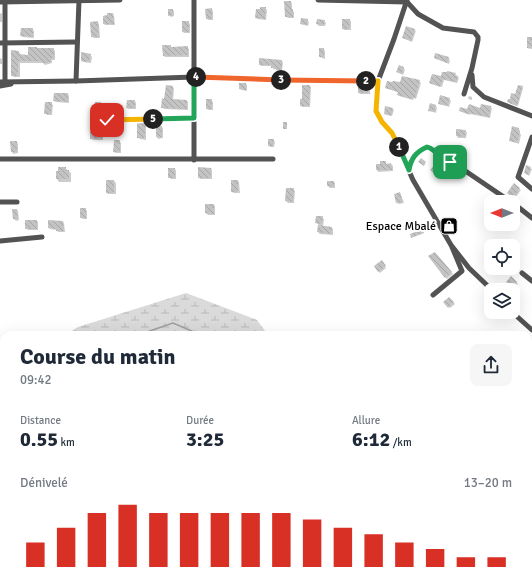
<!DOCTYPE html>
<html lang="fr">
<head>
<meta charset="utf-8">
<style>
	:root { --surface:#fff; --page:#f6f6f7; --text:#1f2937; --muted:#747a83; --accent:#d93025 }
	body { margin:0; font-family:Signika,sans-serif; background:var(--page); color:var(--text); height:100vh; display:flex; flex-direction:column; font-size:15px; white-space:nowrap }
	* { box-sizing:border-box; margin:0 }
	p { font-size:13px; color:var(--muted) }
	.icon { flex:none; width:22px; height:22px; fill:none; stroke:currentColor; stroke-width:2; stroke-linecap:round; stroke-linejoin:round }
	.map { position:relative; flex:1; overflow:hidden }
	.drawer { position:absolute; left:0px; top:331px; width:532px; height:256px; display:flex; flex-direction:column; background:var(--surface); border-radius:12px 12px 0 0; box-shadow:0 4px 16px #0002 }
	.drawer>* { flex:none }
	.needle { width:26px; rotate:270deg }
	.tools { position:absolute; left:484px; top:195px; display:grid; gap:8px }
	.tools a { display:grid; place-items:center; width:36px; height:36px; border-radius:8px; background:var(--surface); box-shadow:0 4px 16px #0002; font-size:20px }
	.pin { position:absolute; display:grid; place-items:center; width:34px; height:34px; color:#fff; margin:-17px; border-radius:8px; box-shadow:0 2px 6px #0006 }
	.km { position:absolute; width:20px; height:20px; margin:-10px; border-radius:50%; background:#222; color:#fff; font-size:11px; line-height:20px; text-align:center }
	.round { display:grid; place-items:center; flex:none; width:42px; height:42px; border-radius:8px; background:var(--page) }
	.overview { display:flex; align-items:center; justify-content:space-between; height:68px; padding:0 20px }
	h1 { font-size:22px; font-weight:800; line-height:30px }
	.metrics { display:grid; grid-template-columns:repeat(3,1fr); gap:6px; height:68px; padding:4px 20px }
	.metrics div { display:grid; align-content:center }
	.metrics b { font-size:20px; font-weight:800 }
	.metrics small { font-size:11px; font-weight:400 }
	.metrics p { font-size:11px }
	.chart { height:112px; padding:8px 20px }
	.chart p { display:flex; justify-content:space-between }
	.chart svg { width:100%; height:72px; margin-top:4px; stroke:var(--accent); stroke-width:6 }
	.map>svg:first-child { display:block }
</style>
</head>
<body>
<div class="map">
<svg width="532" height="587" viewBox="0 0 532 587">
	<defs>
		<pattern id="wetland-marsh" width="20" height="14" patternUnits="userSpaceOnUse"><rect width="20" height="14" fill="#dadada"/><path d="M1 5h8M5 5V1M11 12h8M15 12V8" fill="none" stroke="#b9b9b9"/></pattern>
		<pattern id="building-back-hatch" width="6" height="6" patternUnits="userSpaceOnUse"><rect width="6" height="6" fill="#c3c3c3"/><path d="M-1 5l2 2M0 0l6 6M5-1l2 2" fill="none" stroke="#a6a6a6"/></pattern>
	</defs>
	<rect width="100%" height="100%" fill="#fff"/>
	<g fill="url(#wetland-marsh)">
		<polygon points="186,293 257,320 268,335 65,335 78,327"/>
		<polygon points="4,411 4,583 144,583 148,587 0,587 0,420"/>
		<polygon points="388,583 442,583 444,587 391,587"/>
	</g>
	<g fill="#0003">
		<polygon points="291,2 292,4 292,10 294,12 294,18 288,18 286,16"/>
		<polygon points="265,8 267,10 266,20 258,19 256,18 261,10"/>
		<polygon points="212,9 213,11 213,20 208,20 207,18"/>
		<polygon points="173,10 174,12 174,16 171,17 169,15"/>
		<polygon points="0,13 2,14 2,22 0,22 0,32"/>
		<polygon points="113,14 114,16 115,25 105,25 104,24"/>
		<polygon points="307,20 309,22 308,26 301,24"/>
		<polygon points="349,20 351,21 351,30 344,30 343,28"/>
		<polygon points="324,21 326,23 325,26 319,26 317,24"/>
		<polygon points="97,22 99,24 100,38 94,38 92,37"/>
		<polygon points="188,22 190,24 190,33 184,33 183,32"/>
		<polygon points="32,29 34,31 34,38 23,37 21,36"/>
		<polygon points="414,30 416,31 412,42 403,38"/>
		<polygon points="170,46 172,48 187,47 189,49 189,57 165,57 164,56"/>
		<polygon points="37,48 38,49 53,49 55,51 55,60 52,60 52,63 45,65 43,63 20,63 20,77 14,77 12,76 19,52 21,55 29,56"/>
		<polygon points="324,49 325,51 325,59 322,58 320,57"/>
		<polygon points="90,55 92,57 91,63 83,62 82,60"/>
		<polygon points="0,58 2,59 2,64 0,64"/>
		<polygon points="435,58 448,58 450,60 449,64"/>
		<polygon points="281,61 283,62 282,71 273,69 272,66 261,66 260,65"/>
		<polygon points="403,68 405,70 403,75 397,72"/>
		<polygon points="455,74 459,78 457,83 444,80 442,87 430,83"/>
		<polygon points="419,81 421,83 416,99 414,98 413,100 399,96 398,95 398,92 386,88 401,83"/>
		<polygon points="246,84 247,85 247,91 242,90 240,89"/>
		<polygon points="309,86 311,87 310,107 302,107 301,106 302,100"/>
		<polygon points="368,86 370,88 370,94 360,94 359,93"/>
		<polygon points="173,87 174,89 173,100 187,101 188,102 188,110 164,109 162,107"/>
		<polygon points="522,87 523,88 518,106 509,103"/>
		<polygon points="68,94 69,96 69,103 56,102 54,101"/>
		<polygon points="469,96 472,97 472,100 468,99"/>
		<polygon points="449,99 451,101 449,107 439,103"/>
		<polygon points="211,100 213,102 213,110 208,110 207,108"/>
		<polygon points="135,101 136,103 136,109 128,109 127,108"/>
		<polygon points="51,103 53,105 52,115 47,115 45,113"/>
		<polygon points="100,103 102,105 102,113 97,113 95,111"/>
		<polygon points="436,106 437,108 436,113 429,110"/>
		<polygon points="490,107 492,108 490,118 470,114 470,115 460,111"/>
		<polygon points="118,109 120,110 119,117 114,116 112,115"/>
		<polygon points="392,109 394,110 392,116 385,113"/>
		<polygon points="145,124 146,126 146,140 140,139 138,138"/>
		<polygon points="162,127 163,128 163,138 158,139 157,137"/>
		<polygon points="513,127 520,130 520,133 521,135 519,144 510,140"/>
		<polygon points="457,130 465,131 467,132 466,138 458,138 457,136"/>
		<polygon points="101,131 103,132 103,140 93,140 91,138"/>
		<polygon points="273,140 275,142 274,147 270,147 269,146"/>
		<polygon points="119,141 121,143 121,153 116,153 114,152"/>
		<polygon points="17,142 18,144 18,153 13,154 12,152"/>
		<polygon points="385,162 387,165 391,164 393,166 393,171 378,172 377,170"/>
		<polygon points="436,164 443,170 438,176 432,170"/>
		<polygon points="65,168 71,173 71,182 59,182 57,179 57,172"/>
		<polygon points="211,168 212,170 212,179 200,179 199,177"/>
		<polygon points="530,168 532,169 529,176 525,173"/>
		<polygon points="174,169 176,170 176,179 171,179 169,177"/>
		<polygon points="107,181 114,181 116,183 116,194 108,194 107,193"/>
		<polygon points="238,181 239,182 240,193 234,193 232,192"/>
		<polygon points="334,182 335,183 335,188 330,188 328,186"/>
		<polygon points="293,189 295,191 294,203 288,203 286,201"/>
		<polygon points="519,189 521,190 515,198 509,194"/>
		<polygon points="400,193 404,203 399,204 397,203"/>
		<polygon points="214,205 215,206 215,215 208,215 206,213"/>
		<polygon points="85,209 87,211 87,219 83,219 81,218"/>
		<polygon points="17,210 18,211 19,220 16,221 14,219"/>
		<polygon points="322,217 324,219 323,227 332,228 333,229 333,235 320,234 318,232 319,225 316,223"/>
		<polygon points="37,221 38,222 38,230 28,230 26,228"/>
		<polygon points="63,222 64,223 65,232 58,232 57,230 50,229 49,228"/>
		<polygon points="435,253 453,274 447,279 430,257"/>
		<polygon points="381,262 386,268 380,273 375,267"/>
		<polygon points="511,278 518,284 514,288 507,282"/>
		<polygon points="514,294 520,300 517,302 513,298"/>
		<polygon points="449,298 455,304 450,308 444,302"/>
		<polygon points="532,358 532,369 531,369 528,366 528,363"/>
	</g>
	<g fill="none" stroke-linecap="round" stroke-linejoin="round">
		<g stroke="#a1a1a1" stroke-width="1.5">
			<polyline points="138,335 173,323 201,335"/>
			<polyline points="0,580 4,578"/>
			<polyline points="128,583 133,587"/>
			<polyline points="426,583 428,587"/>
		</g>
	</g>
	<g fill="url(#building-back-hatch)">
		<polygon points="284,1 291,1 291,9 293,9 293,17 285,17"/>
		<polygon points="260,7 266,7 265,19 255,18 256,9 260,9"/>
		<polygon points="212,8 212,19 206,19 205,9"/>
		<polygon points="168,9 173,9 173,15 168,16"/>
		<polygon points="107,13 113,13 114,24 103,24 103,16 107,15"/>
		<polygon points="301,18 308,19 307,25 300,24"/>
		<polygon points="317,19 325,20 324,25 316,24"/>
		<polygon points="342,19 350,19 349,29 342,29"/>
		<polygon points="98,21 99,37 91,37 90,22"/>
		<rect x="182" y="21" width="7" height="11"/>
		<polygon points="406,26 415,29 411,41 402,38"/>
		<polygon points="21,28 33,28 33,37 20,36"/>
		<polygon points="527,37 532,37 532,49 527,48"/>
		<polygon points="162,45 171,45 171,47 188,46 188,55 163,56"/>
		<polygon points="28,47 37,47 37,48 54,48 54,58 51,58 51,62 48,62 48,63 42,63 42,61 18,61 18,76 11,76 11,50 19,51 19,54 28,55"/>
		<rect x="319" y="48" width="5" height="9"/>
		<polygon points="81,52 91,54 89,62 81,61"/>
		<polygon points="435,53 449,57 447,63 434,58"/>
		<polygon points="259,58 282,60 282,70 276,70 276,68 271,68 271,65 259,65"/>
		<polygon points="399,65 404,67 402,74 396,72"/>
		<polygon points="447,71 456,73 455,75 458,76 456,82 443,79 440,87 429,83 432,74 441,76 442,72 447,72"/>
		<polygon points="402,76 420,80 415,98 413,97 412,99 397,95 398,92 385,88 387,81 392,82 393,81 400,82"/>
		<polygon points="239,83 246,83 246,90 239,89"/>
		<polygon points="166,85 173,86 172,99 187,100 187,109 161,108 162,98 164,99"/>
		<polygon points="302,85 310,85 309,106 300,106 300,99 302,99"/>
		<polygon points="358,85 369,85 368,93 358,93"/>
		<polygon points="518,85 523,86 517,106 507,102 508,99 510,99 511,93 515,94"/>
		<polygon points="54,93 68,93 68,102 53,101"/>
		<polygon points="440,95 450,98 447,106 438,104"/>
		<rect x="206" y="99" width="6" height="10"/>
		<polygon points="127,100 135,100 135,108 126,108"/>
		<polygon points="45,102 52,102 51,114 44,114"/>
		<polygon points="95,102 101,102 100,112 94,112"/>
		<polygon points="430,103 436,105 434,112 428,111"/>
		<polygon points="469,104 480,108 481,104 491,106 489,117 469,113 468,114 459,111 460,107 467,109"/>
		<polygon points="385,106 393,108 391,116 384,114"/>
		<polygon points="110,107 118,108 118,115 111,115"/>
		<rect x="283" y="122" width="4" height="7"/>
		<rect x="137" y="123" width="8" height="15"/>
		<rect x="156" y="126" width="6" height="11"/>
		<polygon points="512,126 519,128 518,132 520,132 517,143 509,141"/>
		<polygon points="456,129 466,130 465,137 456,136"/>
		<polygon points="94,130 102,130 102,138 90,139 90,132 94,132"/>
		<polygon points="268,139 274,139 273,146 268,146"/>
		<polygon points="114,140 120,140 120,152 113,152"/>
		<polygon points="10,141 17,141 17,152 11,152"/>
		<polygon points="421,158 426,162 424,166 418,162"/>
		<polygon points="380,161 386,161 386,164 391,163 392,170 376,170 376,164 380,164"/>
		<polygon points="436,163 442,168 436,175 430,170"/>
		<polygon points="526,165 531,167 528,175 524,173"/>
		<polygon points="58,167 66,167 66,170 69,170 69,179 56,179 56,171 58,171"/>
		<polygon points="198,167 211,168 211,178 198,178"/>
		<rect x="168" y="168" width="7" height="10"/>
		<rect x="106" y="180" width="8" height="13"/>
		<rect x="231" y="180" width="7" height="12"/>
		<polygon points="327,181 334,181 334,187 327,186"/>
		<polygon points="514,183 520,188 513,198 507,193"/>
		<polygon points="286,188 294,188 293,202 285,201"/>
		<polygon points="400,192 403,202 396,203 394,194"/>
		<polygon points="205,204 214,204 214,214 205,213"/>
		<rect x="80" y="208" width="6" height="10"/>
		<polygon points="12,209 17,209 18,219 13,219"/>
		<polygon points="316,216 323,216 322,224 315,223"/>
		<rect x="25" y="220" width="12" height="9"/>
		<polygon points="48,220 63,221 64,231 56,231 56,229 48,228"/>
		<polygon points="318,225 332,227 331,234 317,232"/>
		<polygon points="423,229 424,233 411,238 410,234"/>
		<polygon points="435,252 452,272 445,278 428,256"/>
		<polygon points="382,260 386,266 378,272 374,266"/>
		<polygon points="511,276 517,282 512,288 506,282"/>
		<polygon points="513,291 519,297 513,303"/>
		<polygon points="449,297 454,302 448,308 443,302"/>
	</g>
	<g fill="none" stroke-linecap="round" stroke-linejoin="round">
		<polyline stroke="#535353" stroke-width="2.5" points="213,583 217,587"/>
		<g stroke="#535353" stroke-width="5">
			<polyline points="318,0 407,2 418,14 443,28 474,32 478,37 478,40 472,68 464,94"/>
			<polyline points="407,0 394,39 378,81 376,111 382,122 392,133 413,180 451,245 469,268 492,290"/>
			<polyline points="0,2 120,0"/>
			<polyline points="0,43 77,42"/>
			<polyline points="472,75 473,87 484,97 532,116"/>
			<polyline points="76,81 79,0"/>
			<polyline points="0,82 76,81 194,77 312,81 378,81"/>
			<polyline points="5,82 5,0"/>
			<polyline points="0,86 11,84"/>
			<polyline points="98,116 107,120 194,118"/>
			<polyline points="532,137 518,177 532,189"/>
			<polyline points="0,159 273,159"/>
			<polyline points="194,160 194,0"/>
			<path d="M409,169C411,159 418,147 430,148L444,158L464,170L511,202"/>
			<polyline points="0,202 17,202"/>
			<polyline points="513,203 532,218"/>
			<polyline points="0,241 42,237"/>
			<polyline points="522,273 532,281"/>
			<polyline points="433,295 462,271 452,247"/>
			<polyline points="512,312 532,330"/>
		</g>
	</g>
	<g fill="none" stroke-linecap="round" stroke-linejoin="round">
		<defs>
			<path id="split-1" d="M399,147L409,170C411,158 416,152 427,147L430,148L450,162"/>
			<polyline id="split-2" points="366,81 378,81 376,111 382,122 392,133 399,147"/>
			<polyline id="split-3" points="281,80 366,81"/>
			<polyline id="split-4" points="196,77 281,80"/>
			<polyline id="split-5" points="153,119 194,118 194,77 196,77"/>
			<polyline id="split-6" points="107,120 153,119"/>
		</defs>
		<use href="#split-1" stroke="#fff" stroke-width="8"/>
		<use href="#split-2" stroke="#fff" stroke-width="8"/>
		<use href="#split-3" stroke="#fff" stroke-width="8"/>
		<use href="#split-4" stroke="#fff" stroke-width="8"/>
		<use href="#split-5" stroke="#fff" stroke-width="8"/>
		<use href="#split-6" stroke="#fff" stroke-width="8"/>
		<use href="#split-1" stroke="#22a559" stroke-width="5"/>
		<use href="#split-2" stroke="#f5b400" stroke-width="5"/>
		<use href="#split-3" stroke="#f0652b" stroke-width="5"/>
		<use href="#split-4" stroke="#f0652b" stroke-width="5"/>
		<use href="#split-5" stroke="#22a559" stroke-width="5"/>
		<use href="#split-6" stroke="#f5b400" stroke-width="5"/>
	</g>
	<defs>
		<symbol id="shop-square" viewBox="-11 -11 22 22"><rect x="-9" y="-9" width="18" height="18" rx="4" fill="#000" stroke="#fff"/><path d="M-5-2.5h2.3a2.7 3.5 0 0 1 5.4 0H5L5.5 6h-11ZM-1.5-2.5h3a1.5 2.3 0 0 0-3 0Z" fill="#fff"/></symbol>
	</defs>
	<g fill-rule="evenodd">
		<use href="#shop-square" x="439" y="216" width="20" height="20"/>
	</g>
	<g text-anchor="middle" dominant-baseline="central" stroke-width="4" stroke-linejoin="round" paint-order="stroke">
		<g font-size="12" fill="#000" stroke="#fff" text-anchor="end">
			<text x="436" y="226">Espace Mbalé</text>
		</g>
	</g>
</svg>
<div class="tools">
<a><svg class="needle" viewBox="-14 -14 28 28"><path d="M0-13l5 13h-10z" fill="#e53935"/><path d="M0 13l5-13h-10z" fill="#747a83"/></svg></a>
<a><svg class="icon" aria-label="locate" viewBox="0 0 24 24"><circle cx="12" cy="12" r="6"/><path d="M12 2v4M12 18v4M2 12h4M18 12h4"/></svg></a>
<a><svg class="icon" aria-label="layers" viewBox="0 0 24 24"><path d="M12 4l9 5-9 5-9-5zM3 14l9 5 9-5"/></svg></a>
</div>
<div class="pin" style="left:450px;top:162px;background:#1e9e55"><svg class="icon" aria-label="arrive" viewBox="0 0 24 24"><path d="M6 21V4h12l-3 4 3 4H6"/></svg></div>
<div class="pin" style="left:107px;top:120px;background:#d93025"><svg class="icon" aria-label="check" viewBox="0 0 24 24"><path d="M5 12l5 5 9-10"/></svg></div>
<b class="km" style="left:399px;top:147px">1</b>
<b class="km" style="left:366px;top:81px">2</b>
<b class="km" style="left:281px;top:80px">3</b>
<b class="km" style="left:196px;top:77px">4</b>
<b class="km" style="left:153px;top:119px">5</b>
<section class="drawer">
<div class="overview"><div><h1>Course du matin</h1><p>09:42</p></div><a class="round"><svg class="icon" aria-label="share" viewBox="0 0 24 24"><path d="M12 15V3M7 8l5-5 5 5M5 13v7h14v-7"/></svg></a></div>
<div class="metrics">
<div><p>Distance</p><b>0.55<small> km</small></b></div>
<div><p>Durée</p><b>3:25</b></div>
<div><p>Allure</p><b>6:12<small> /km</small></b></div>
</div>
<div class="chart"><p><span>Dénivelé</span>13–20 m</p>
<svg viewBox="0 0 160 44" preserveAspectRatio="none"><path d="M5 44V29M15 44V20M25 44V11M35 44V6M45 44V11M55 44V11M65 44V11M75 44V11M85 44V11M95 44V15M105 44V20M115 44V24M125 44V29M135 44V33M145 44V38M155 44V38"/></svg>
</div>
</section>
</div>
</body>
</html>
